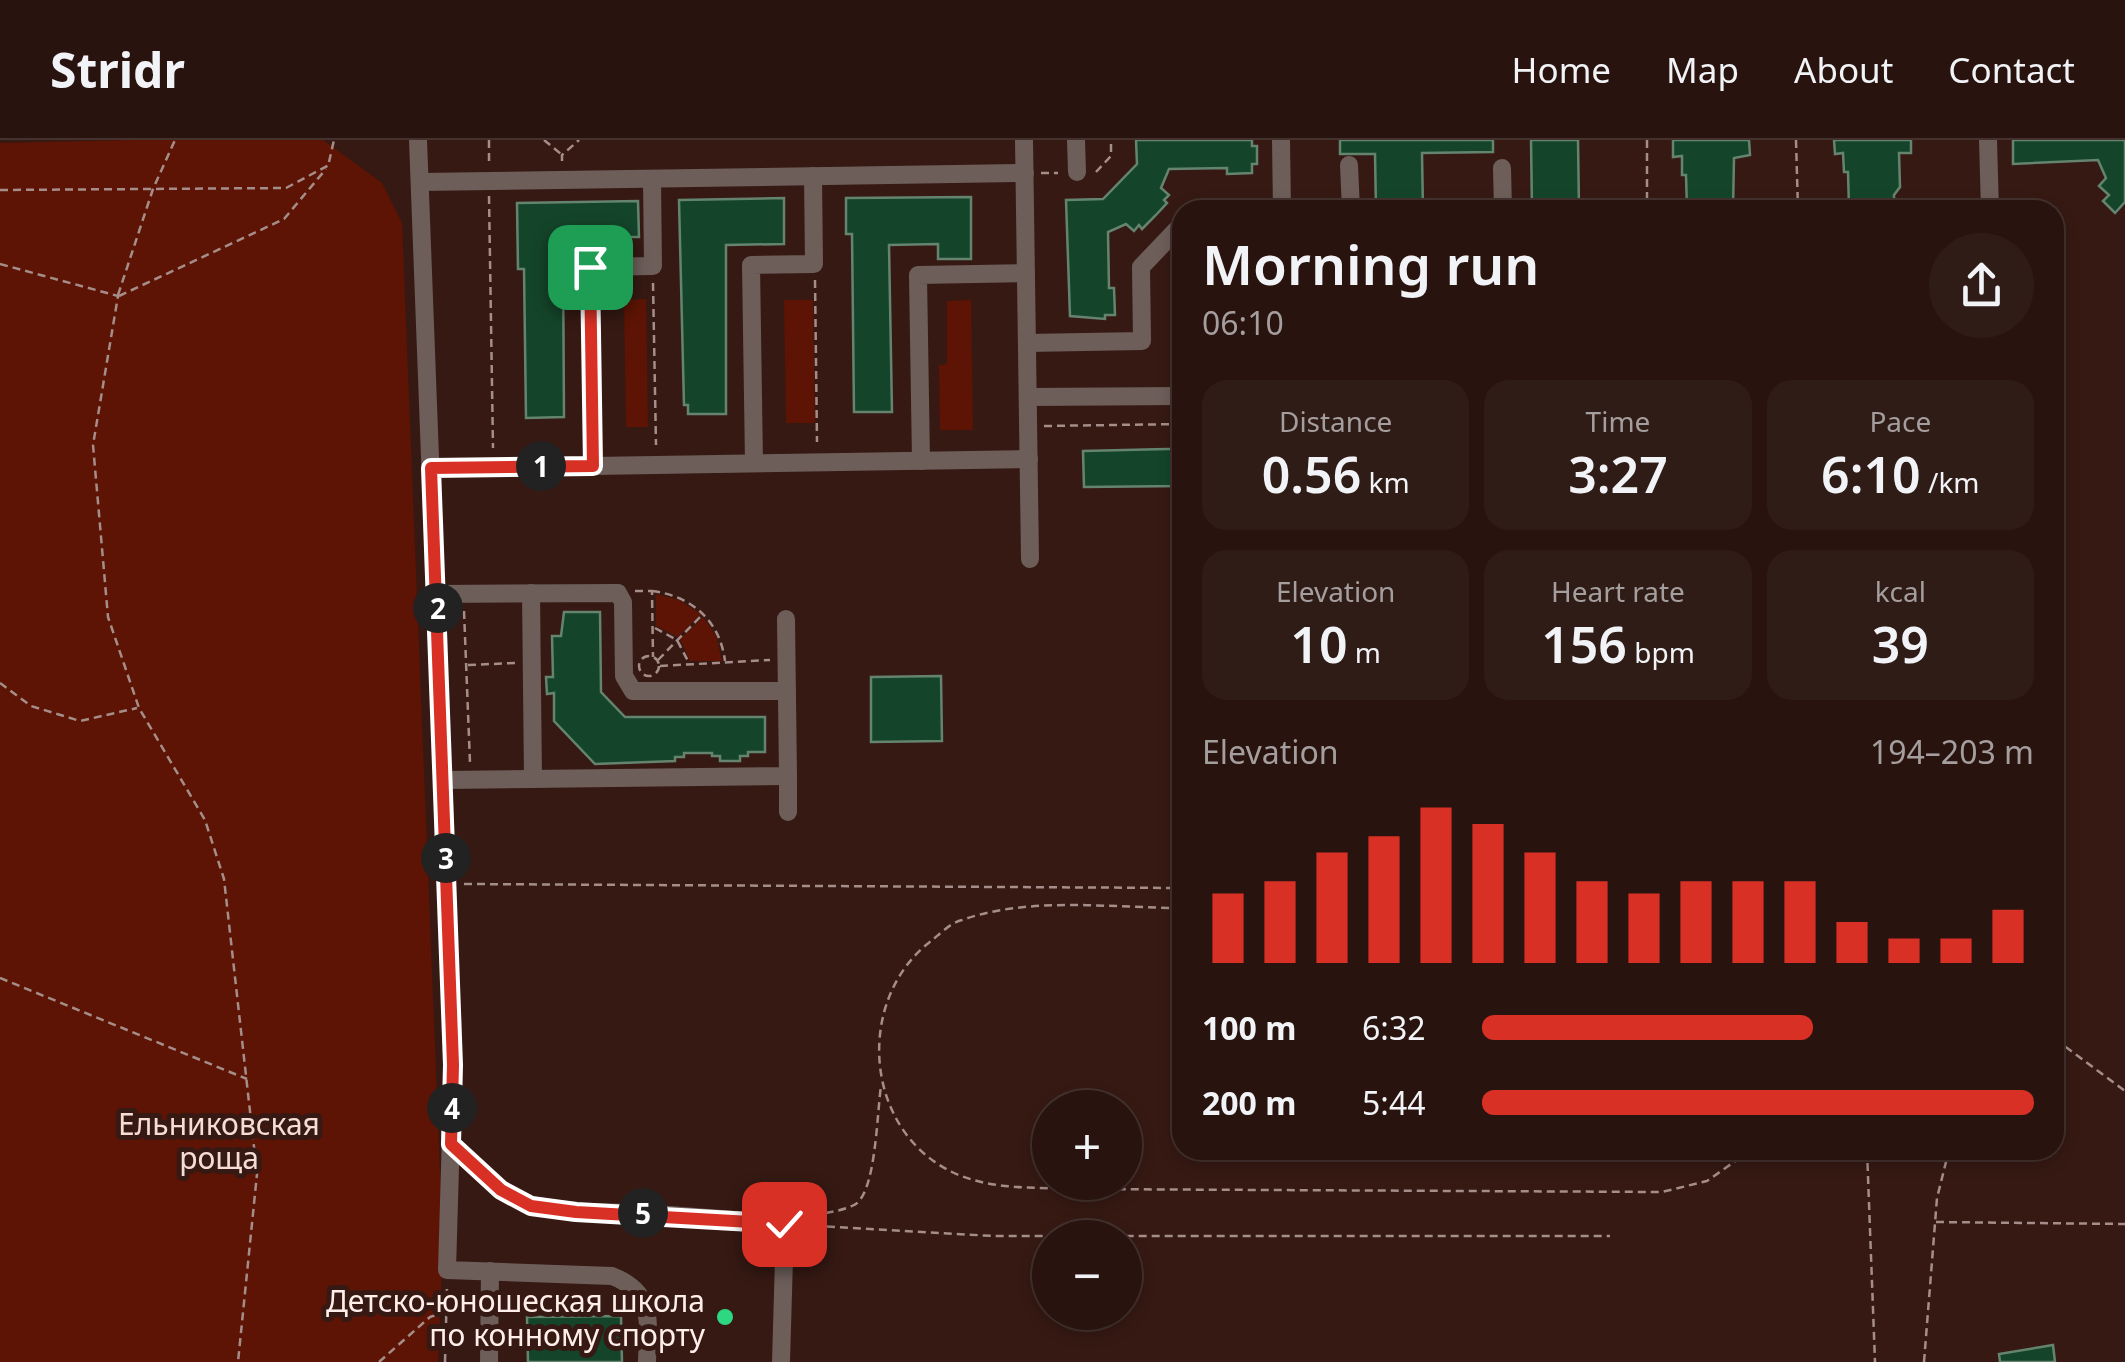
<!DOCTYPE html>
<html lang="en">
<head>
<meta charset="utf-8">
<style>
	:root { --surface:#28130e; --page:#301c17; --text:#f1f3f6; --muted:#a59e9e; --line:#44322e; --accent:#d93025 }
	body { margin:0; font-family:"Noto Sans",sans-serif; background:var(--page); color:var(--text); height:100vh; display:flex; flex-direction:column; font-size:38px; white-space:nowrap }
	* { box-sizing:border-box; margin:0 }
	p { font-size:32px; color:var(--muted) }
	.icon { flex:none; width:55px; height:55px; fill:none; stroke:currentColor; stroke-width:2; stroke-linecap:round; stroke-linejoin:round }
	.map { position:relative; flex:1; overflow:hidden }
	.details { position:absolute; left:1172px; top:60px; width:892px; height:960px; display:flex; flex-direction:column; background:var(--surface); border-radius:30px; box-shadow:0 5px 15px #0003,0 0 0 2px var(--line) }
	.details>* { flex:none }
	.buttons { position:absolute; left:1032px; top:950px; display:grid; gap:20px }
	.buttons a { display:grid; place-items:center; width:110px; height:110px; border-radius:50%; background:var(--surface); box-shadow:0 5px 15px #0003,0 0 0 2px var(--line); font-size:50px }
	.pin { position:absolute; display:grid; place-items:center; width:85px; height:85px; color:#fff; margin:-42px; border-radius:20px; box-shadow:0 5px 15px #0006 }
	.km { position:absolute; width:50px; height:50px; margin:-25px; border-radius:50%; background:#222; color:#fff; font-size:28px; line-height:50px; text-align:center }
	.round { display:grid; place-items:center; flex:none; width:105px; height:105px; border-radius:52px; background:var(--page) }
	.headline { display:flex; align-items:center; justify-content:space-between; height:170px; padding:0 30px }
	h1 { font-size:55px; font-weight:600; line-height:75px }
	.metrics { display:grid; grid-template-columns:repeat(3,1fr); gap:15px; height:170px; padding:10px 30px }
	.metrics div { display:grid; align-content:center; border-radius:25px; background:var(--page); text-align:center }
	.metrics b { font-size:50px; font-weight:600 }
	.metrics small { font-size:28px; font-weight:400 }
	.metrics p { font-size:28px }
	.chart { height:280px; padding:20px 30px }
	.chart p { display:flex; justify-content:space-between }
	.chart svg { width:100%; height:180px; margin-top:10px; stroke:var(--accent); stroke-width:6 }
	ul { padding:0 30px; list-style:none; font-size:32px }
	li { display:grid; grid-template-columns:160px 120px 1fr; align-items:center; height:75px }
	li i { height:25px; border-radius:12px; background:var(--accent) }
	header { display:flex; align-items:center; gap:60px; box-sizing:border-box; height:140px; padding:0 50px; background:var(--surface); border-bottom:2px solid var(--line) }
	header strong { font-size:48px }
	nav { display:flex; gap:55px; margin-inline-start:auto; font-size:35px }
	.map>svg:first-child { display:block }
</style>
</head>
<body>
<header>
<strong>Stridr</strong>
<nav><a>Home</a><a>Map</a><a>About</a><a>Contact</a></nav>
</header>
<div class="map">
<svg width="2125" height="1222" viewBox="0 0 2125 1222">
	<rect width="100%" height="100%" fill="#361913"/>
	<g fill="#5d1404">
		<polygon points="132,0 323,0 382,43 402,83 443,1106 438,1222 0,1222 0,3"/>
		<polygon points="646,159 648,287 626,287 624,160"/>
		<polygon points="784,160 813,160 815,283 786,283"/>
		<polygon points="971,160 973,290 940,290 939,225 947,224 947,161"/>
		<polygon points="656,454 679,460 701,474 678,497 656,486"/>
		<polygon points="703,477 716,496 722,521 690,521 680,499"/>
	</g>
	<g fill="#14452a" stroke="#658470" stroke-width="2.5">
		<polygon points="1136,0 1252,0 1252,6 1257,6 1257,24 1252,24 1252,33 1227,34 1227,28 1169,29 1161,48 1169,55 1164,60 1167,63 1155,76 1142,89 1139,85 1134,91 1126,84 1108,92 1109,148 1114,148 1115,175 1105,175 1105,179 1070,176 1066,60 1103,59 1137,24"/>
		<polygon points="1340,0 1493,0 1493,12 1422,13 1423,70 1376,70 1375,14 1340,14"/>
		<polygon points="1531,0 1578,0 1579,70 1532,70"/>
		<polygon points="1673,0 1749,0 1750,15 1734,18 1733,70 1687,70 1686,35 1682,35 1682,16 1673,17"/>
		<polygon points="1834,0 1911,0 1911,13 1899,13 1900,47 1894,55 1894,70 1849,68 1848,32 1844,32 1843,13 1835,14"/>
		<polygon points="2013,0 2125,0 2125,62 2115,73 2103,61 2109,55 2099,46 2106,38 2098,20 2013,24"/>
		<polygon points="971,57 971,119 938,119 938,104 889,105 892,272 854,272 852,94 846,94 846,58"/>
		<polygon points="784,58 784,104 726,105 726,274 688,274 688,265 684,265 679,60"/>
		<polygon points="638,61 639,97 623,97 623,107 563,112 564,277 526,278 524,129 518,129 517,63"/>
		<polygon points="1166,309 1182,309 1182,346 1084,347 1083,311"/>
		<polygon points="564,472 600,472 601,552 625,577 765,577 765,612 748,612 748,616 740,616 740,621 720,621 720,616 712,616 712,613 684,613 684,617 675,617 675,621 595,624 554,581 554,553 547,554 546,537 553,537 552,496 561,496"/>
		<polygon points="941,536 942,601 871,602 871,537"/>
		<polygon points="621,1176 622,1222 528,1222 527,1177"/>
		<polygon points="2053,1205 2055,1222 2000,1222 1999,1214"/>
	</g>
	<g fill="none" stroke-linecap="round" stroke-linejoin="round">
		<g stroke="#a58e89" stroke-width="2.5" stroke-dasharray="8 5" stroke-linecap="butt">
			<polyline points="489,0 489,23"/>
			<polyline points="544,0 561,14"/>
			<polyline points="1647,0 1647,70"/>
			<polyline points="1796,0 1798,70"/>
			<polyline points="562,21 562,15 579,0"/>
			<polyline points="329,22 334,0"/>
			<polyline points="1096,32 1111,16 1111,0"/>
			<polyline points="1041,33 1058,33"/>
			<polyline points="0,50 286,48 329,25"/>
			<polyline points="489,56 493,308"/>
			<polyline points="0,124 118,156 93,305 108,477 139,568 205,680 224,739 257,1034 238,1222"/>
			<polyline points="815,140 817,302"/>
			<polyline points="653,143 656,305"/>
			<polyline points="118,155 153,49 175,0"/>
			<polyline points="119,156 284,79 326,29"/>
			<polyline points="1044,286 1182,284"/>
			<polyline points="635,451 652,451 653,517"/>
			<path d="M652,451C692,456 720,481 725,521"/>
			<polyline points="464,471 470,623"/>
			<polyline points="655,488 677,500 689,523"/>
			<circle cx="649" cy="526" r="10"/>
			<polyline points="658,520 702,475"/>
			<polyline points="468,525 515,523"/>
			<polyline points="660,526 770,520"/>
			<polyline points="0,543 31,566 80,581 137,568"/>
			<polyline points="464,744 1182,748"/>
			<path d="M1182,768C1111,768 1030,756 962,780C950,783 940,794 931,801C855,859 863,989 952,1032C990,1050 1032,1047 1072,1049L1662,1052L1707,1041L1751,1010"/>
			<polyline points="0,838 247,939"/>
			<polyline points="2055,899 2125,951"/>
			<polyline points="1867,1010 1875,1222"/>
			<path d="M800,1078C817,1073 838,1073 854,1065C876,1055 877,972 881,946"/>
			<polyline points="1936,1082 2125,1084"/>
			<polyline points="801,1085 993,1096 1610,1096"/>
			<polyline points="379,1222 430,1177 444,1172"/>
			<polyline points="445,1222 447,1147"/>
			<polyline points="1924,1222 1937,1058 1949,1010"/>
		</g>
		<g stroke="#6d5e5a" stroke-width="18">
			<path d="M418,0L453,925L447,1130L612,1136C655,1153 648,1182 647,1222"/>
			<polyline points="1024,0 1030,419"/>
			<polyline points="1076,0 1077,32"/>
			<polyline points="1281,0 1282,70"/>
			<polyline points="1988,0 1990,70"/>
			<polyline points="1349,25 1351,70"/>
			<polyline points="1502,28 1503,70"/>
			<polyline points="420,42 1025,33"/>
			<polyline points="1196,70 1282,68"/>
			<polyline points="1027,203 1142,201 1141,127 1182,84"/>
			<polyline points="1028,257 1182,256"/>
			<polyline points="921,321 918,135 1026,133"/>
			<polyline points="754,323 751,125 814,124 813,36"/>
			<polyline points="593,326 1029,319"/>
			<polyline points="431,328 593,326 590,127 653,126 652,39"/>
			<polyline points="531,453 533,639"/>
			<polyline points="438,454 618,453 623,462 624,536 633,551 787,551"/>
			<polyline points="788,636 788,672"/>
			<polyline points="443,640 788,636 786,479"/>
			<polyline points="451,1004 501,1050 531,1065 576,1072 643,1073 785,1084 781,1222"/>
			<polyline points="489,1222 490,1131"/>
		</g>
	</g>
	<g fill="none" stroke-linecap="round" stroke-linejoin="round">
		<defs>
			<polyline id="route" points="590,127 593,326 431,328 453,925 451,1004 501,1050 531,1066 576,1072 784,1084"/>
		</defs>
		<use href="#route" stroke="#fff" stroke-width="20"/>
		<use href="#route" stroke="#d93025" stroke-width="12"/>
	</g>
	<circle fill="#2ed883" stroke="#361913" stroke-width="4" cx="725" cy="1177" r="10"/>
	<g text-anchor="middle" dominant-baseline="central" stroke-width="10" stroke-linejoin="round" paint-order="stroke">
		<g font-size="30" fill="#f5dcd5" stroke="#361913">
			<text x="219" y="983">Ельниковская<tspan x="219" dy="34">роща</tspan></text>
		</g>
		<g font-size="30" fill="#ffeeea" stroke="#361913" text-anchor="end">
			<text x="705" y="1160">Детско-юношеская школа<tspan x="705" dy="34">по конному спорту</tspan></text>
		</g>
	</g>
</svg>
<div class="buttons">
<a>+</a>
<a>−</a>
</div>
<div class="pin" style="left:590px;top:127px;background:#1e9e55"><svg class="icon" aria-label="arrive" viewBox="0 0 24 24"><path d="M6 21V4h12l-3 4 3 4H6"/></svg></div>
<div class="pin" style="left:784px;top:1084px;background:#d93025"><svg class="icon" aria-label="check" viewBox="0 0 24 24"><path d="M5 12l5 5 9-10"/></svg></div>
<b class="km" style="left:541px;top:326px">1</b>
<b class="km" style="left:438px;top:468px">2</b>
<b class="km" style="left:446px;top:718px">3</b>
<b class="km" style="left:452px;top:968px">4</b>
<b class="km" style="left:643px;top:1073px">5</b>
<section class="details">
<div class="headline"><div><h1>Morning run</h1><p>06:10</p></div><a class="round"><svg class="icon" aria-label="share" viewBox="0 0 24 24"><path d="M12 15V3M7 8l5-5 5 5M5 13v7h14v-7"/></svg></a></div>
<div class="metrics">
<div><p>Distance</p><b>0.56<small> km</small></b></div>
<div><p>Time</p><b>3:27</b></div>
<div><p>Pace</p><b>6:10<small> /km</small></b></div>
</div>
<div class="metrics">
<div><p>Elevation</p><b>10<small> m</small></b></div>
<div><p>Heart rate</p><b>156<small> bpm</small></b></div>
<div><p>kcal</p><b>39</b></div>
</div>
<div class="chart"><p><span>Elevation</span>194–203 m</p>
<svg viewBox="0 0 160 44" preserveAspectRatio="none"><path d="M5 44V27M15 44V24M25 44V17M35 44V13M45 44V6M55 44V10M65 44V17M75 44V24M85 44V27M95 44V24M105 44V24M115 44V24M125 44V34M135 44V38M145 44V38M155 44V31"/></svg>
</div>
<ul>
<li><b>100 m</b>6:32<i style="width:60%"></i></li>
<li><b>200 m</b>5:44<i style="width:100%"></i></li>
</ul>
</section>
</div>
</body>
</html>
